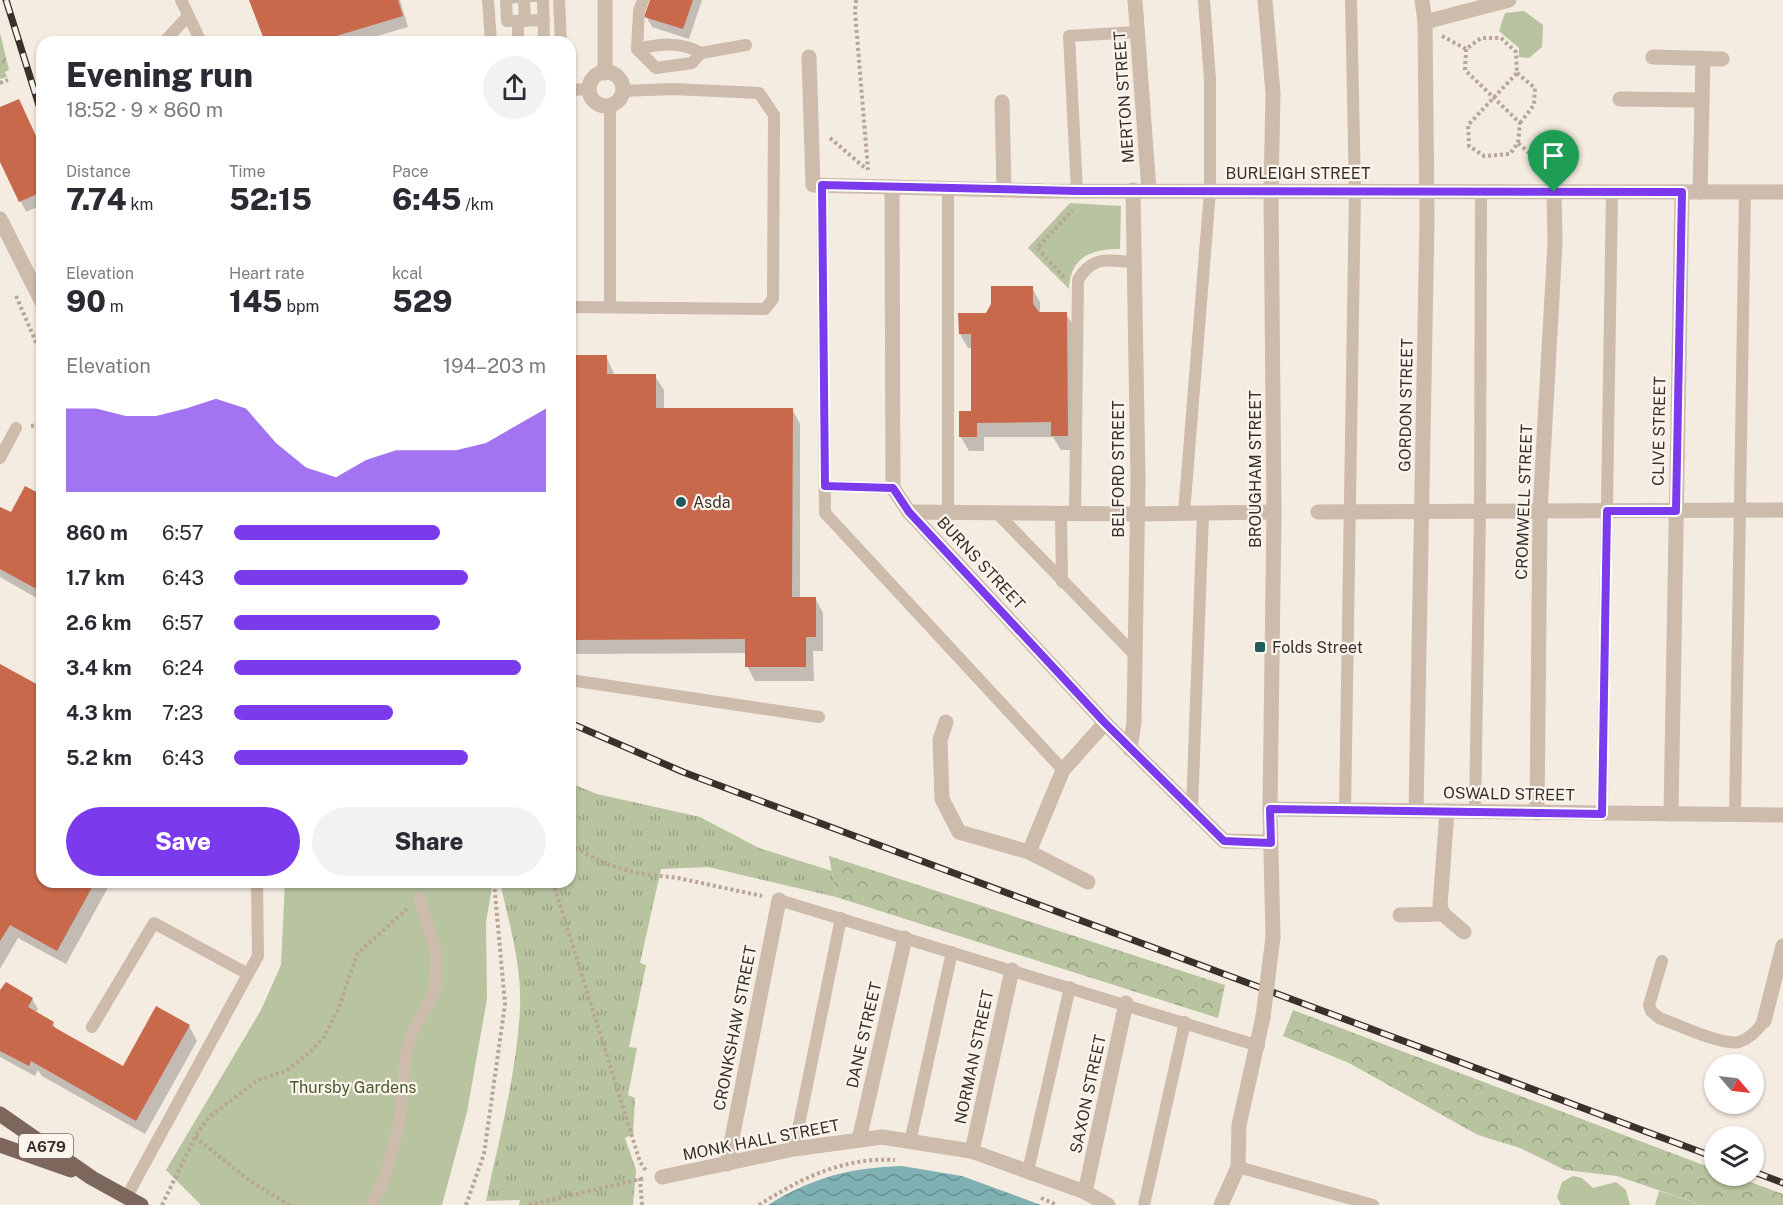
<!DOCTYPE html>
<html lang="en">
<head>
<meta charset="utf-8">
<style>
	:root { --surface:#fff; --page:#f2f2f3; --text:#2b2b33; --muted:#7c7c81; --accent:#7c3aed }
	body { margin:0; font-family:"Public Sans",sans-serif; background:var(--page); color:var(--text); height:100vh; display:flex; flex-direction:column; font-size:22px; white-space:nowrap }
	* { box-sizing:border-box; margin:0 }
	p { font-size:20px; color:var(--muted) }
	.icon { flex:none; width:33px; height:33px; fill:none; stroke:currentColor; stroke-width:2; stroke-linecap:round; stroke-linejoin:round }
	.map { position:relative; flex:1; overflow:hidden }
	.sheet { position:absolute; left:36px; top:36px; width:540px; height:852px; display:flex; flex-direction:column; background:var(--surface); border-radius:18px; box-shadow:0 2px 4px #0004 }
	.sheet>* { flex:none }
	.needle { width:39px; rotate:118deg }
	.fabs { position:absolute; left:1704px; top:1054px; display:grid; gap:12px }
	.fabs a { display:grid; place-items:center; width:60px; height:60px; border-radius:50%; background:var(--surface); box-shadow:0 2px 4px #0004; font-size:30px }
	.pin { position:absolute; display:grid; place-items:center; width:51px; height:51px; color:#fff; margin:-62px -26px; border-radius:50% 50% 50% 0; rotate:-45deg; box-shadow:0 0 6px #0007 }
	.pin .icon { rotate:45deg }
	.round { display:grid; place-items:center; flex:none; width:63px; height:63px; border-radius:32px; background:var(--page) }
	.summary { display:flex; align-items:center; justify-content:space-between; height:102px; padding:0 30px }
	h1 { font-size:33px; font-weight:800; line-height:45px }
	.stats { display:grid; grid-template-columns:repeat(3,1fr); gap:9px; height:102px; padding:6px 30px }
	.stats div { display:grid; align-content:center }
	.stats b { font-size:30px; font-weight:800 }
	.stats small { font-size:16px; font-weight:400 }
	.stats p { font-size:16px }
	.chart { height:168px; padding:12px 30px }
	.chart p { display:flex; justify-content:space-between }
	.chart svg { width:100%; height:108px; margin-top:6px; fill:var(--accent); opacity:.7 }
	.button { display:flex; gap:12px; margin-top:auto; padding:12px 30px }
	.button a { flex:1; height:69px; border-radius:36px; background:var(--accent); color:#fff; font-size:24px; font-weight:800; line-height:69px; text-align:center }
	.button a+a { background:var(--page); color:var(--text) }
	ul { padding:0 30px; list-style:none; font-size:20px }
	li { display:grid; grid-template-columns:96px 72px 1fr; align-items:center; height:45px }
	li i { height:15px; border-radius:8px; background:var(--accent) }
	.map>svg:first-child { display:block }
</style>
</head>
<body>
<div class="map">
<svg width="1783" height="1205" viewBox="0 0 1783 1205">
	<defs>
		<pattern id="grass-tufts" width="24" height="20" patternUnits="userSpaceOnUse" patternTransform="scale(1.5)"><rect width="24" height="20" fill="#b8c4a0"/><path d="M3 7l-1-3M5 7V3M7 7l1-3M15 17l-1-3M17 17v-4M19 17l1-3" fill="none" stroke="#97a083"/></pattern>
		<pattern id="forest-crowns" width="20" height="18" patternUnits="userSpaceOnUse" patternTransform="scale(1.5)"><rect width="20" height="18" fill="#b8c4a0"/><path d="M2 6a3 3 0 1 1 6 0M12 15a3 3 0 1 1 6 0" fill="none" stroke="#97a083"/></pattern>
		<pattern id="water-waves" width="16" height="10" patternUnits="userSpaceOnUse" patternTransform="scale(1.5)"><rect width="16" height="10" fill="#7fb0b2"/><path d="M0 5q4-4 8 0t8 0" fill="none" stroke="#699091"/></pattern>
	</defs>
	<rect width="100%" height="100%" fill="#f4ebe1"/>
	<path fill="url(#grass-tufts)" d="M570,783L597,794L700,817L759,848L832,871L836,897L708,867L661,869L640,963L646,965L629,1047L637,1048L628,1095L635,1098L633,1134L625,1138L636,1170L633,1205H519L520,1200L486,1201C499,1139 517,1072 520,1008C522,966 509,923 500,882H570Z"/>
	<g fill="url(#forest-crowns)">
		<polygon points="0,33 9,70 5,72 7,77 0,79"/>
		<polygon points="829,856 1225,985 1218,1018 836,897"/>
		<polygon points="1293,1010 1714,1169 1714,1176 1734,1176 1783,1194 1783,1205 1702,1205 1617,1176 1565,1170 1520,1148 1478,1135 1349,1063 1283,1036"/>
	</g>
	<g fill="#b8c4a0">
		<polygon points="1524,11 1543,25 1542,47 1529,58 1519,57 1519,48 1499,31 1505,13"/>
		<path d="M1070,203L1121,206L1120,249C1091,249 1070,257 1069,289L1028,248Z"/>
		<polygon points="285,882 493,882 486,922 487,999 467,1112 442,1205 201,1205 166,1170 261,1010 281,965"/>
		<polygon points="1573,1176 1582,1178 1593,1188 1616,1182 1626,1190 1630,1205 1561,1205 1557,1197 1562,1182"/>
		<polygon points="1659,1191 1702,1205 1655,1205"/>
	</g>
	<path fill="url(#water-waves)" d="M902,1166L962,1176L1041,1205H768C813,1177 849,1168 902,1166Z"/>
	<g fill="#0003">
		<polygon points="251,0 400,0 408,27 357,42 266,42"/>
		<polygon points="504,0 548,0 548,1 506,4"/>
		<polygon points="651,0 702,0 689,39 652,27 646,16"/>
		<polygon points="18,100 42,149 42,205 26,212 0,158 0,109"/>
		<polygon points="1032,288 1040,302 1040,314 1066,314 1075,328 1075,450 1061,450 1053,437 984,437 984,451 969,451 961,437 973,413 972,348 968,348 960,334 960,314 987,314"/>
		<polygon points="570,356 606,356 615,376 655,376 664,390 664,409 792,409 800,424 800,598 815,598 823,613 823,651 813,651 814,681 755,681 747,666 747,653 570,654"/>
		<polygon points="42,497 42,601 0,577 0,508 11,514"/>
		<polygon points="0,665 42,689 42,882 111,882 66,964 18,938 0,969"/>
		<polygon points="0,991 32,999 38,1009 36,1012 53,1023 57,1031 124,1068 189,1026 197,1041 145,1134 42,1076 38,1070 35,1076 0,1057"/>
	</g>
	<g fill="#c8694b">
		<polygon points="249,0 398,0 403,16 316,42 265,42"/>
		<polygon points="650,0 693,0 683,29 644,17"/>
		<polygon points="19,99 42,149 42,192 19,202 0,162 0,107"/>
		<polygon points="991,286 1033,286 1033,304 1039,312 1067,312 1068,436 1051,436 1051,422 977,423 977,437 959,437 959,411 971,411 971,334 959,334 958,313 986,313 991,304"/>
		<polygon points="570,355 607,355 607,374 656,374 656,408 793,408 792,597 816,597 816,637 806,637 806,667 745,667 745,639 570,640"/>
		<polygon points="25,486 42,495 42,592 0,569 0,507 11,512"/>
		<polygon points="0,664 42,687 42,882 95,882 57,951 10,925 0,941"/>
		<polygon points="6,982 33,998 28,1007 54,1022 52,1026 123,1066 156,1006 190,1025 136,1121 31,1061 29,1066 0,1051 0,990"/>
	</g>
	<g fill="none" stroke-linecap="round" stroke-linejoin="round">
		<g stroke="#b9a596" stroke-width="4" stroke-dasharray="3 3" stroke-linecap="butt">
			<polyline points="856,0 855,11 868,170"/>
			<polyline points="1442,36 1466,49 1481,38 1501,38 1516,52 1517,73 1468,125 1469,146 1484,156 1510,154 1518,143 1552,173"/>
			<polyline points="1466,49 1465,70 1520,123 1518,143"/>
			<polyline points="1517,73 1535,88 1534,105 1520,123"/>
			<polyline points="0,83 8,80"/>
			<polyline points="830,138 865,168"/>
			<polyline points="1064,277 1037,248 1073,210"/>
			<polyline points="16,296 42,356"/>
			<polyline points="31,426 42,424"/>
			<polyline points="570,845 603,863 635,873 678,878 762,896"/>
			<polyline points="553,882 640,1162 647,1172"/>
			<polyline points="195,1137 250,1181 289,1205"/>
			<polyline points="640,1178 642,1205"/>
			<polyline points="1041,1198 1057,1205"/>
			<polyline points="162,1205 195,1137 209,1117 258,1080 286,1071 311,1051 324,1037 338,1010 357,954 407,909"/>
			<polyline points="466,1205 484,1154 505,1004 494,882"/>
			<polyline points="529,1205 645,1178"/>
			<path d="M759,1205C801,1178 844,1157 895,1160"/>
		</g>
		<g stroke="#cdbbac" stroke-width="12">
			<polyline points="181,0 201,42"/>
			<polyline points="488,0 491,42"/>
			<polyline points="506,0 507,21 544,20"/>
			<polyline points="524,0 525,21"/>
			<polyline points="543,0 544,42"/>
			<polyline points="559,0 561,42"/>
			<polyline points="643,0 639,11 637,49 656,68 692,63 701,53 746,45"/>
			<polyline points="518,21 518,42"/>
			<polyline points="164,42 188,16"/>
			<path d="M637,49C659,44 681,41 701,53"/>
			<polyline points="570,90 589,89"/>
			<polyline points="822,185 825,513 1063,770"/>
			<polyline points="1077,191 1069,36 1137,32"/>
			<polyline points="570,307 765,309 773,299 774,115 759,93 673,89 622,91"/>
			<polyline points="610,307 610,106"/>
			<polyline points="0,458 16,428"/>
			<polyline points="825,486 893,488"/>
			<polyline points="948,513 948,188"/>
			<polyline points="997,513 1135,655"/>
			<polyline points="1061,513 1062,582"/>
			<path d="M1075,513L1078,280C1093,254 1109,261 1135,262"/>
			<polyline points="1184,513 1210,191 1210,80 1204,0"/>
			<polyline points="570,680 819,717"/>
			<polyline points="1192,810 1203,513"/>
			<polyline points="1345,810 1355,191 1351,0"/>
			<polyline points="1475,812 1480,511 1481,192"/>
			<polyline points="1602,814 1612,192"/>
			<polyline points="1735,815 1745,192"/>
			<polyline points="779,900 1259,1046"/>
			<path d="M1662,961L1649,1005L1651,1011L1659,1018C1677,1024 1722,1046 1739,1042C1751,1038 1758,1030 1764,1021"/>
			<polyline points="248,974 258,956 257,882"/>
			<polyline points="92,1027 154,923 248,974 126,1198"/>
			<polyline points="910,1142 952,952"/>
			<polyline points="794,1149 841,918"/>
			<polyline points="1238,1167 1373,1205"/>
			<polyline points="1028,1171 1070,987"/>
			<polyline points="371,1205 384,1180 399,1126 406,1055 412,1032 435,992 436,952 419,897"/>
			<polyline points="1144,1205 1185,1022"/>
		</g>
		<g stroke="#cdbbac" stroke-width="15">
			<polyline points="605,0 605,73"/>
			<polyline points="1135,0 1149,191"/>
			<polyline points="1265,0 1273,93 1271,191 1274,512 1270,809 1273,937"/>
			<polyline points="1425,22 1509,0"/>
			<polyline points="809,57 813,185 1045,191 1783,192"/>
			<polyline points="1653,57 1722,59"/>
			<circle cx="606" cy="89" r="17"/>
			<polyline points="1620,99 1701,100"/>
			<polyline points="1002,102 1004,190"/>
			<polyline points="892,187 893,488 909,512 1105,723 1224,841 1271,842"/>
			<polyline points="1700,192 1703,58"/>
			<polyline points="0,219 42,302"/>
			<polyline points="909,512 1137,514 1274,512"/>
			<polyline points="1318,512 1783,510"/>
			<polyline points="946,722 940,740 942,799 959,832 1029,852 1063,770 1105,723"/>
			<polyline points="1130,749 1134,722 1138,480 1133,190"/>
			<polyline points="1270,809 1783,815"/>
			<polyline points="1416,811 1427,220 1425,22 1422,0"/>
			<polyline points="1447,811 1440,906 1443,914 1464,932"/>
			<polyline points="1537,813 1540,511 1555,243 1554,192"/>
			<polyline points="1671,814 1682,192"/>
			<polyline points="1029,852 1088,882"/>
			<polyline points="1400,915 1443,914"/>
			<polyline points="1764,1021 1783,946"/>
			<polyline points="859,1140 905,938"/>
			<polyline points="972,1151 1012,970"/>
			<polyline points="727,1164 779,900"/>
			<polyline points="662,1177 794,1149 882,1137 971,1151 1085,1192 1108,1205"/>
			<polyline points="1085,1192 1126,1003"/>
			<polyline points="1221,1205 1238,1167 1239,1125 1263,1017"/>
		</g>
		<g stroke="#7d675c" stroke-width="15">
			<polyline points="0,1114 92,1178 141,1205"/>
			<polyline points="0,1145 71,1170"/>
		</g>
		<defs>
			<g id="rail">
				<polyline points="6,0 42,115"/>
				<polyline points="570,723 683,772 1714,1157"/>
				<polyline points="1754,1172 1783,1183"/>
			</g>
		</defs>
		<use href="#rail" stroke="#3b302b" stroke-width="7"/>
		<use href="#rail" stroke="#fbf5ee" stroke-width="4.5" stroke-dasharray="14" stroke-linecap="butt"/>
		<polyline stroke="#cdbbac" stroke-width="15" points="1263,1017 1273,937"/>
	</g>
	<g fill="none" stroke-linecap="round" stroke-linejoin="round">
		<defs>
			<polygon id="route" points="822,185 1077,191 1682,192 1676,511 1607,511 1602,814 1270,809 1271,843 1224,841 1105,723 909,512 893,488 825,486"/>
		</defs>
		<use href="#route" stroke="#fff" stroke-width="12"/>
		<use href="#route" stroke="#7c3aed" stroke-width="8"/>
	</g>
	<g fill="#1f5a5e" stroke="#fbf5ee" stroke-width="2">
		<circle cx="681" cy="502" r="6"/>
		<rect x="1254" y="641" width="12" height="12" rx="3"/>
	</g>
	<g text-anchor="middle" dominant-baseline="central" stroke-width="4.5" stroke-linejoin="round" paint-order="stroke">
		<rect fill="#fbf5ee" stroke="#756b66" stroke-width="1.5" x="19" y="1134" width="54" height="24" rx="4.5"/>
		<g font-size="15" font-weight="bold" fill="#3b302b">
			<text x="46" y="1146">A679</text>
		</g>
		<g font-size="16" fill="#3b302b" stroke="#fbf5ee">
			<text transform="translate(1124 97) rotate(-94)">MERTON STREET</text>
			<text x="1298" y="173">BURLEIGH STREET</text>
			<text transform="translate(1406 405) rotate(-89)">GORDON STREET</text>
			<text transform="translate(1659 431) rotate(-89)">CLIVE STREET</text>
			<text transform="translate(1118 469) rotate(-90)">BELFORD STREET</text>
			<text transform="translate(1255 469) rotate(-90)">BROUGHAM STREET</text>
			<text transform="translate(1524 502) rotate(-88)">CROMWELL STREET</text>
			<text transform="translate(981 563) rotate(47)">BURNS STREET</text>
			<text transform="translate(1509 794) rotate(1)">OSWALD STREET</text>
			<text transform="translate(735 1028) rotate(-79)">CRONKSHAW STREET</text>
			<text transform="translate(864 1035) rotate(-77)">DANE STREET</text>
			<text transform="translate(974 1057) rotate(-78)">NORMAN STREET</text>
			<text transform="translate(1088 1094) rotate(-78)">SAXON STREET</text>
			<text transform="translate(761 1140) rotate(-11)">MONK HALL STREET</text>
		</g>
		<g font-size="16" fill="#3b302b" stroke="#fbf5ee" text-anchor="start">
			<text x="693" y="502">Asda</text>
			<text x="1272" y="647">Folds Street</text>
		</g>
		<g font-size="16" fill="#4a5a2e" stroke="#fbf5ee">
			<text x="353" y="1087">Thursby Gardens</text>
		</g>
	</g>
</svg>
<div class="fabs">
<a><svg class="needle" viewBox="-14 -14 28 28"><path d="M0-13l5 13h-10z" fill="#e53935"/><path d="M0 13l5-13h-10z" fill="#7c7c81"/></svg></a>
<a><svg class="icon" aria-label="layers" viewBox="0 0 24 24"><path d="M12 4l9 5-9 5-9-5zM3 14l9 5 9-5"/></svg></a>
</div>
<div class="pin" style="left:1554px;top:192px;background:#1e9e55"><svg class="icon" aria-label="arrive" viewBox="0 0 24 24"><path d="M6 21V4h12l-3 4 3 4H6"/></svg></div>
<section class="sheet">
<div class="summary"><div><h1>Evening run</h1><p>18:52 · 9 × 860 m</p></div><a class="round"><svg class="icon" aria-label="share" viewBox="0 0 24 24"><path d="M12 15V3M7 8l5-5 5 5M5 13v7h14v-7"/></svg></a></div>
<div class="stats">
<div><p>Distance</p><b>7.74<small> km</small></b></div>
<div><p>Time</p><b>52:15</b></div>
<div><p>Pace</p><b>6:45<small> /km</small></b></div>
</div>
<div class="stats">
<div><p>Elevation</p><b>90<small> m</small></b></div>
<div><p>Heart rate</p><b>145<small> bpm</small></b></div>
<div><p>kcal</p><b>529</b></div>
</div>
<div class="chart"><p><span>Elevation</span>194–203 m</p>
<svg viewBox="0 0 160 44" preserveAspectRatio="none"><path d="M0 44V10L10 10L20 13L30 13L40 10L50 6L60 10L70 24L80 34L90 38L100 31L110 27L120 27L130 27L140 24L150 17L160 10V44z"/></svg>
</div>
<ul>
<li><b>860 m</b>6:57<i style="width:66%"></i></li>
<li><b>1.7 km</b>6:43<i style="width:75%"></i></li>
<li><b>2.6 km</b>6:57<i style="width:66%"></i></li>
<li><b>3.4 km</b>6:24<i style="width:92%"></i></li>
<li><b>4.3 km</b>7:23<i style="width:51%"></i></li>
<li><b>5.2 km</b>6:43<i style="width:75%"></i></li>
</ul>
<div class="button"><a>Save</a><a>Share</a></div>
</section>
</div>
</body>
</html>
